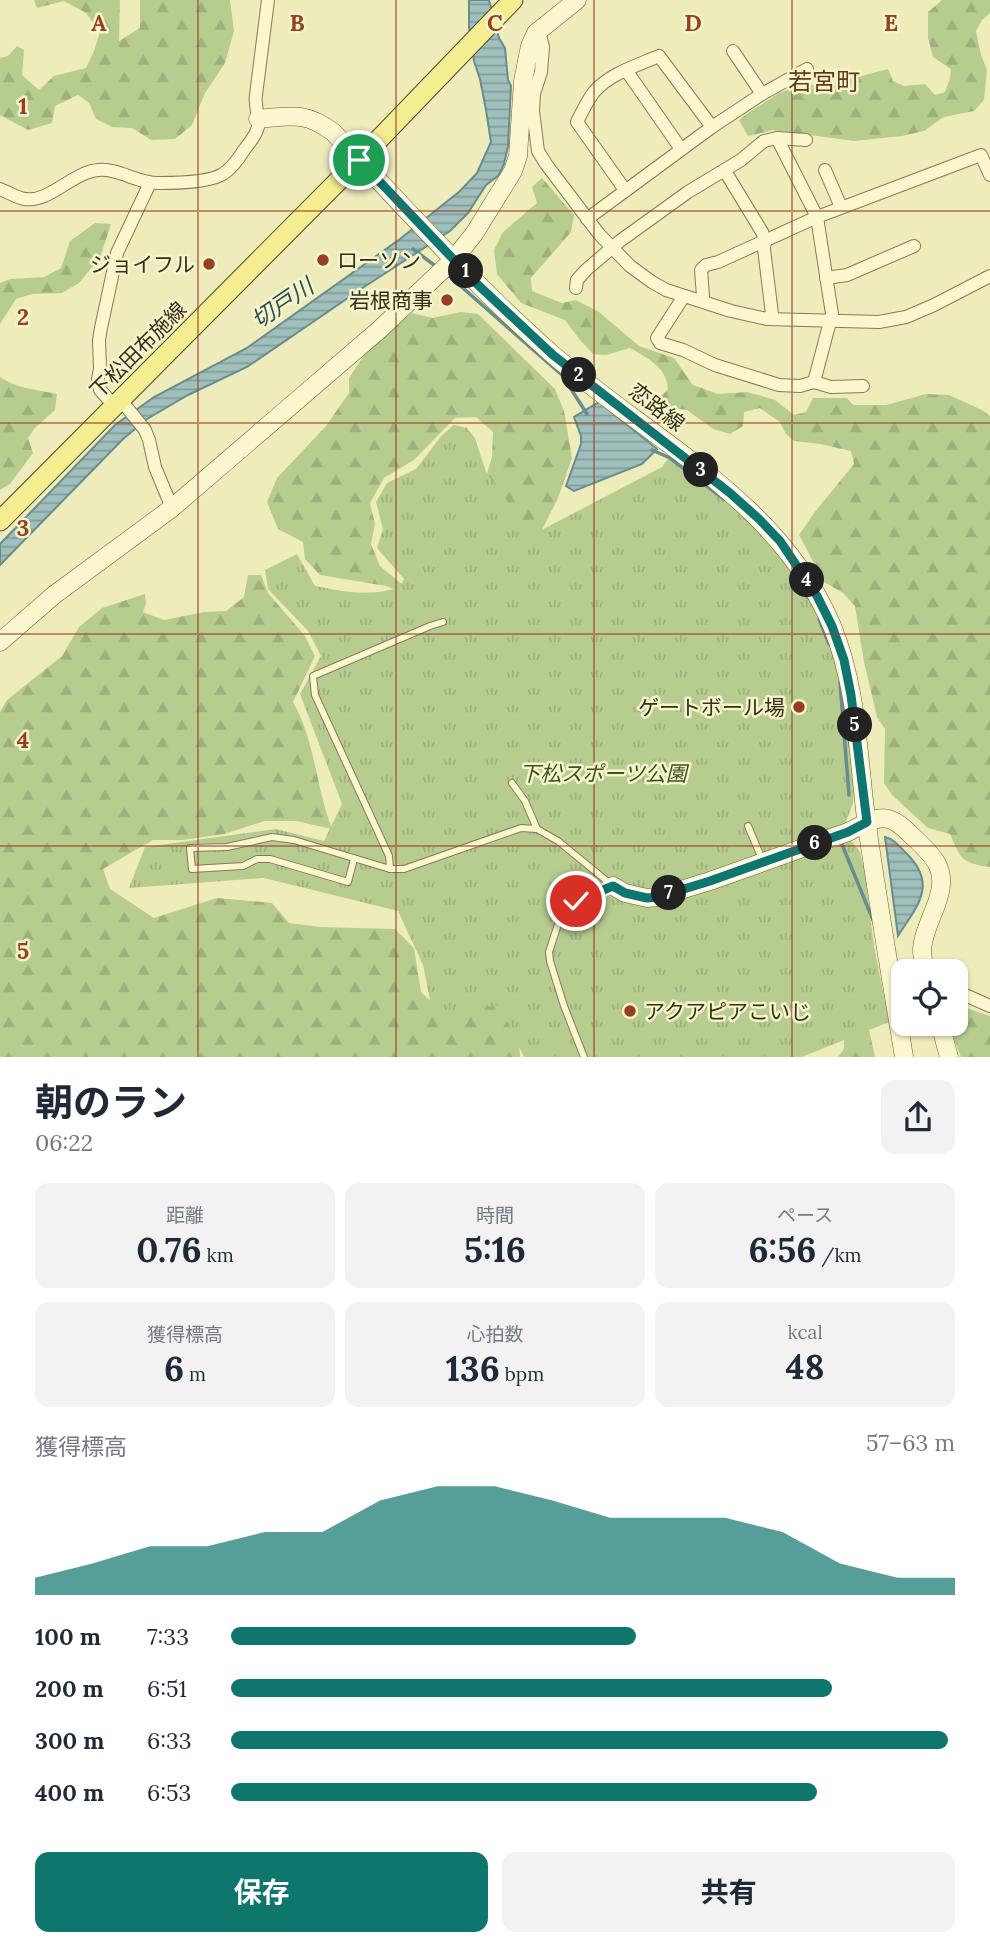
<!DOCTYPE html>
<html lang="ja">
<head>
<meta charset="utf-8">
<style>
	:root { --surface:#fff; --page:#f2f2f3; --text:#1f2937; --muted:#747a83; --accent:#0f766e }
	body { margin:0; font-family:Lora,"Noto Sans JP",serif; background:var(--page); color:var(--text); height:100vh; display:flex; flex-direction:column; font-size:26px; white-space:nowrap }
	* { box-sizing:border-box; margin:0 }
	p { font-size:23px; color:var(--muted) }
	.icon { flex:none; width:38px; height:38px; fill:none; stroke:currentColor; stroke-width:2; stroke-linecap:round; stroke-linejoin:round }
	.map { position:relative; height:1057px; overflow:hidden }
	.sheet { display:flex; flex-direction:column; background:var(--surface); flex:1 }
	.sheet>* { flex:none }
	.fabs { position:absolute; left:891px; top:959px; display:grid; gap:14px }
	.fabs a { display:grid; place-items:center; width:77px; height:77px; border-radius:14px; background:var(--surface); box-shadow:0 2px 5px #0004; font-size:35px }
	.pin { position:absolute; display:grid; place-items:center; width:60px; height:60px; color:#fff; margin:-30px; border:4px solid #fff; border-radius:50%; box-shadow:0 2px 7px #0007 }
	.km { position:absolute; width:35px; height:35px; margin:-18px; border-radius:50%; background:#222; color:#fff; font-size:19px; line-height:35px; text-align:center }
	.round { display:grid; place-items:center; flex:none; width:74px; height:74px; border-radius:14px; background:var(--page) }
	.headline { display:flex; align-items:center; justify-content:space-between; height:119px; padding:0 35px }
	h1 { font-size:38px; font-weight:700; line-height:52px }
	.stats { display:grid; grid-template-columns:repeat(3,1fr); gap:10px; height:119px; padding:7px 35px }
	.stats div { display:grid; align-content:center; border-radius:14px; background:var(--page); text-align:center }
	.stats b { font-size:35px; font-weight:700 }
	.stats small { font-size:19px; font-weight:400 }
	.stats p { font-size:19px }
	.chart { height:196px; padding:14px 35px }
	.chart p { display:flex; justify-content:space-between }
	.chart svg { width:100%; height:126px; margin-top:7px; fill:var(--accent); opacity:.7 }
	.primary-button { display:flex; gap:14px; margin-top:auto; padding:14px 35px }
	.primary-button a { flex:1; height:80px; border-radius:14px; background:var(--accent); color:#fff; font-size:28px; font-weight:700; line-height:80px; text-align:center }
	.primary-button a+a { background:var(--page); color:var(--text) }
	ul { padding:0 35px; list-style:none; font-size:23px }
	li { display:grid; grid-template-columns:112px 84px 1fr; align-items:center; height:52px }
	li i { height:18px; border-radius:9px; background:var(--accent) }
	.map>svg:first-child { display:block }
</style>
</head>
<body>
<div class="map">
<svg width="990" height="1057" viewBox="0 0 990 1057">
	<defs>
		<pattern id="forest-firs" width="22" height="20" patternUnits="userSpaceOnUse" patternTransform="scale(1.75)"><rect width="22" height="20" fill="#b7cd90"/><path d="M5 1l3.5 6h-7zM16 11l3.5 6h-7z" fill="#9eb07c"/></pattern>
		<pattern id="park-tufts" width="24" height="20" patternUnits="userSpaceOnUse" patternTransform="scale(1.75)"><rect width="24" height="20" fill="#b7cd90"/><path d="M3 7l-1-3M5 7V3M7 7l1-3M15 17l-1-3M17 17v-4M19 17l1-3" fill="none" stroke="#9eb07c"/></pattern>
		<pattern id="water-rules" width="6" height="5" patternUnits="userSpaceOnUse" patternTransform="scale(1.75)"><rect width="6" height="5" fill="#a0c0be"/><path d="M0 2.5h6" fill="none" stroke="#839c9a"/></pattern>
	</defs>
	<rect width="100%" height="100%" fill="#efecbb"/>
	<g fill="url(#forest-firs)">
		<polygon points="34,0 120,0 119,41 140,28 140,0 230,0 234,31 225,63 205,93 192,125 175,139 151,140 132,128 112,127 96,119 89,103 78,95 55,106 52,123 28,130 0,115 0,58 8,56 17,46 24,50 22,75 39,90 54,76 86,68 94,51 100,32 86,13 64,1 37,8"/>
		<polygon points="942,0 990,0 990,13 982,20 976,31 981,55 987,70 984,100 974,111 944,117 924,131 902,136 854,141 773,130 748,136 739,120 748,113 779,93 804,84 822,86 888,69 893,81 904,86 925,84 935,95 945,92 950,78 951,69 933,57 928,38 928,12"/>
		<path d="M542,178L574,215L571,232L531,278L532,291L562,303L576,300L599,312L639,346L674,358L693,385L718,394L747,392L775,400L794,415L806,412L813,398H847L853,405H886L926,394L949,395L982,410L990,416V867C961,863 961,859 950,834L928,828L892,795L884,783L885,729L877,717L864,662L855,606L843,593L824,582L799,535L814,513L854,464L851,451L820,444L794,441L786,434L780,422L760,408L744,412L743,426L730,434L713,429L687,410L661,406L658,400L668,389C667,367 647,358 630,348L606,355L593,354L580,340L565,320L521,303L497,274L494,250L503,232L537,203L532,187Z"/>
		<polygon points="95,223 111,224 100,258 79,283 62,293 32,294 16,299 0,324 0,283 10,279 44,277 61,268 70,241"/>
		<polygon points="461,312 478,314 555,389 564,411 572,458 558,498 527,560 483,487 492,457 493,432 476,417 455,418 414,460 384,478 370,503 375,524 371,544 380,566 408,589 403,593 386,586 320,575 305,559 303,542 278,529 267,502 277,478 326,426 349,393 349,378 371,345 412,313 432,318"/>
		<path d="M0,377C15,388 39,390 57,394L55,410L35,428L28,438L33,453L10,484L0,490Z"/>
		<path d="M248,575H261L268,593L305,636L315,656L293,702C315,740 316,788 332,829L296,821H265L224,834L183,840H153L103,869L110,889L154,918L217,898L272,903L289,923L321,927L395,929L414,948L421,992L439,1009L502,997L518,1021L520,1057H0V712L7,700L62,656L79,627L102,608L145,594L146,604L143,612L164,620L204,612L226,611L244,597Z"/>
		<polygon points="858,979 875,1057 838,1057 844,1049 843,991"/>
		<polygon points="966,1008 990,1016 990,1057 961,1057 950,1028 951,1024 956,1024 956,1012"/>
	</g>
	<path fill="url(#park-tufts)" d="M454,425L467,428L475,438L486,472L532,535L662,467L670,456L739,510L768,537L808,595L825,628L837,662L844,696L854,790L853,803L846,822L851,841L859,850L864,867L874,946L889,1022L802,1057H524L499,1005L433,1015L423,965L398,911L264,878L129,888L145,847L276,829L324,841L342,804L300,694L321,656L308,631L268,589L265,570L297,554L315,586C346,592 370,597 400,587L404,579L377,548L383,529L376,502L387,483L416,469L442,435Z"/>
	<g fill="url(#water-rules)" stroke="#678d8d" stroke-width="2">
		<polygon points="469,0 489,0 499,38 505,48 508,80 511,86 508,146 504,164 499,175 486,185 468,213 450,231 364,287 247,367 188,395 147,419 123,439 0,565 0,544 115,425 154,397 247,348 400,239 460,191 477,173 491,142 486,110 480,79 474,61 469,28"/>
		<polygon points="599,402 657,449 642,464 574,491 566,486 581,444 581,436 574,417"/>
		<path d="M885,837C894,839 900,847 907,854C938,885 917,906 898,936Z"/>
	</g>
	<g fill="none" stroke-linecap="round" stroke-linejoin="round">
		<g stroke="#678d8d" stroke-width="3.5">
			<polyline points="413,249 438,268"/>
			<polyline points="447,274 562,375 587,414"/>
			<polyline points="652,450 670,458 724,499"/>
			<polyline points="799,582 807,597"/>
			<polyline points="819,619 829,644"/>
			<polyline points="840,682 849,795"/>
			<polyline points="841,842 873,920"/>
		</g>
		<defs>
			<g id="lane">
				<polyline points="512,783 525,801 537,829"/>
				<polyline points="748,826 762,859"/>
				<polyline points="354,859 348,882 270,859 257,859 243,866 192,869 190,848 227,847 272,837 294,840 390,869 404,869 521,828 537,829 558,841 613,886 576,901 567,907 561,915 549,952 550,961 564,1006 584,1057"/>
				<polyline points="390,869 389,856 315,695 313,676 430,626 443,622"/>
			</g>
			<g id="street">
				<polyline points="536,33 541,39 543,47 541,72 534,94 533,111 538,151 546,164 599,234 630,266 652,282 666,290 731,311 767,319 879,322 906,317 934,305 990,276"/>
				<polyline points="733,51 762,94"/>
				<polyline points="626,70 681,149"/>
				<polyline points="777,138 817,217 832,314 814,382"/>
				<polyline points="825,170 841,207"/>
				<polyline points="725,171 762,232 765,240 764,249 772,314 767,319"/>
				<polyline points="150,183 117,253 101,328 99,340 100,369 98,379 100,390 109,400 124,404 145,430 149,440 155,467 172,508"/>
				<path d="M0,189C8,192 17,198 25,199C49,203 73,172 98,170C119,168 138,184 160,183C176,183 210,182 223,174C232,168 239,158 244,150C249,143 256,136 258,127C260,117 254,106 256,95C260,64 264,32 268,0"/>
				<path d="M625,190L577,122C582,112 587,101 594,92C609,74 638,65 659,56L712,127"/>
				<polyline points="587,219 712,127 762,94 807,69"/>
				<polyline points="826,278 847,275 914,246"/>
				<polyline points="576,288 577,280 586,270 620,241 688,192 741,160 764,141 777,138 806,140"/>
				<polyline points="684,296 657,338 660,343 683,350 715,365 779,385 800,386 814,382 831,387 863,386"/>
				<polyline points="702,301 703,296 701,270 706,265 718,262 817,217 981,155 990,175"/>
				<polyline points="956,991 990,1006"/>
			</g>
			<g id="secondary">
				<path d="M258,119C291,116 305,111 333,132C404,207 473,284 551,353C649,439 780,501 832,626C857,686 858,755 866,818C877,898 891,978 904,1057"/>
				<polyline points="0,642 54,595 172,508 379,330 454,259 474,234 513,171 518,156 523,81 530,46 536,33 577,0"/>
				<path d="M613,886L625,893L647,898L658,897L710,881L848,832C876,818 886,809 910,834C919,842 929,851 936,862C953,891 923,921 922,950C922,957 924,965 926,971"/>
				<polyline points="940,1024 949,1057"/>
			</g>
			<polyline id="primary" points="0,521 359,160 513,0"/>
		</defs>
		<use href="#lane" stroke="#867b55" stroke-width="8"/>
		<use href="#street" stroke="#867b55" stroke-width="14"/>
		<use href="#secondary" stroke="#685c38" stroke-width="19"/>
		<use href="#primary" stroke="#53472a" stroke-width="21"/>
		<use href="#lane" stroke="#faf7ce" stroke-width="6"/>
		<use href="#street" stroke="#faf7ce" stroke-width="12"/>
		<use href="#secondary" stroke="#faf7ce" stroke-width="18"/>
		<use href="#primary" stroke="#f5ee90" stroke-width="19"/>
	</g>
	<g fill="none" stroke-linecap="round" stroke-linejoin="round">
		<defs>
			<polyline id="route" points="359,160 476,283 553,355 730,493 759,519 780,541 817,596 832,626 844,660 851,695 867,822 848,832 710,881 658,897 647,898 625,893 613,886 576,901"/>
		</defs>
		<use href="#route" stroke="#fff" stroke-width="14"/>
		<use href="#route" stroke="#0f766e" stroke-width="9"/>
	</g>
	<path fill="none" stroke="#973e23" stroke-width="2" stroke-opacity="0.55" d="M198,0V1057M396,0V1057M594,0V1057M792,0V1057M0,211H990M0,423H990M0,634H990M0,846H990"/>
	<g fill="#973e23" stroke="#f6f4cb" stroke-width="2.5">
		<circle cx="323" cy="260" r="7"/>
		<circle cx="209" cy="264" r="7"/>
		<circle cx="447" cy="300" r="7"/>
		<circle cx="799" cy="707" r="7"/>
		<circle cx="630" cy="1011" r="7"/>
	</g>
	<g text-anchor="middle" dominant-baseline="central" stroke-width="5" stroke-linejoin="round" paint-order="stroke">
		<g font-size="21" fill="#352e1a" stroke="#f6f4cb" text-anchor="end">
			<text x="337" y="260" text-anchor="start">ローソン</text>
			<text x="195" y="264">ジョイフル</text>
			<text x="433" y="300">岩根商事</text>
			<text x="785" y="707">ゲートボール場</text>
			<text x="644" y="1011" text-anchor="start">アクアピアこいじ</text>
		</g>
		<g font-size="21" fill="#352e1a" stroke="#f6f4cb">
			<text transform="translate(138 350) rotate(-45)">下松田布施線</text>
			<text transform="translate(657 407) rotate(38)">恋路線</text>
		</g>
		<g font-size="21" font-style="italic" fill="#3a5220" stroke="#f6f4cb">
			<text x="603" y="773">下松スポーツ公園</text>
		</g>
		<g font-size="23" font-style="italic" fill="#294e55" stroke="#f6f4cb">
			<text transform="translate(282 303) rotate(-34)">切戸川</text>
		</g>
		<g font-size="24" fill="#633a18" stroke="#f6f4cb">
			<text x="824" y="81">若宮町</text>
		</g>
	</g>
	<g font-size="23" text-anchor="middle" font-weight="bold" fill="#973e23" stroke="#f6f4cb" stroke-width="5" stroke-linejoin="round" paint-order="stroke">
		<text x="99" y="31">A</text>
		<text x="297" y="31">B</text>
		<text x="495" y="31">C</text>
		<text x="693" y="31">D</text>
		<text x="891" y="31">E</text>
		<text x="23" y="114">1</text>
		<text x="23" y="325">2</text>
		<text x="23" y="536">3</text>
		<text x="23" y="748">4</text>
		<text x="23" y="959">5</text>
	</g>
</svg>
<div class="fabs">
<a><svg class="icon" aria-label="locate" viewBox="0 0 24 24"><circle cx="12" cy="12" r="6"/><path d="M12 2v4M12 18v4M2 12h4M18 12h4"/></svg></a>
</div>
<div class="pin" style="left:359px;top:160px;background:#1e9e55"><svg class="icon" aria-label="arrive" viewBox="0 0 24 24"><path d="M6 21V4h12l-3 4 3 4H6"/></svg></div>
<div class="pin" style="left:576px;top:901px;background:#d93025"><svg class="icon" aria-label="check" viewBox="0 0 24 24"><path d="M5 12l5 5 9-10"/></svg></div>
<b class="km" style="left:466px;top:271px">1</b>
<b class="km" style="left:579px;top:375px">2</b>
<b class="km" style="left:701px;top:470px">3</b>
<b class="km" style="left:807px;top:580px">4</b>
<b class="km" style="left:855px;top:725px">5</b>
<b class="km" style="left:815px;top:843px">6</b>
<b class="km" style="left:669px;top:893px">7</b>
</div>
<section class="sheet">
<div class="headline"><div><h1>朝のラン</h1><p>06:22</p></div><a class="round"><svg class="icon" aria-label="share" viewBox="0 0 24 24"><path d="M12 15V3M7 8l5-5 5 5M5 13v7h14v-7"/></svg></a></div>
<div class="stats">
<div><p>距離</p><b>0.76<small> km</small></b></div>
<div><p>時間</p><b>5:16</b></div>
<div><p>ペース</p><b>6:56<small> /km</small></b></div>
</div>
<div class="stats">
<div><p>獲得標高</p><b>6<small> m</small></b></div>
<div><p>心拍数</p><b>136<small> bpm</small></b></div>
<div><p>kcal</p><b>48</b></div>
</div>
<div class="chart"><p><span>獲得標高</span>57–63 m</p>
<svg viewBox="0 0 160 44" preserveAspectRatio="none"><path d="M0 44V38L10 33L20 27L30 27L40 22L50 22L60 11L70 6L80 6L90 11L100 17L110 17L120 17L130 22L140 33L150 38L160 38V44z"/></svg>
</div>
<ul>
<li><b>100 m</b>7:33<i style="width:56%"></i></li>
<li><b>200 m</b>6:51<i style="width:83%"></i></li>
<li><b>300 m</b>6:33<i style="width:99%"></i></li>
<li><b>400 m</b>6:53<i style="width:81%"></i></li>
</ul>
<div class="primary-button"><a>保存</a><a>共有</a></div>
</section>
</body>
</html>
